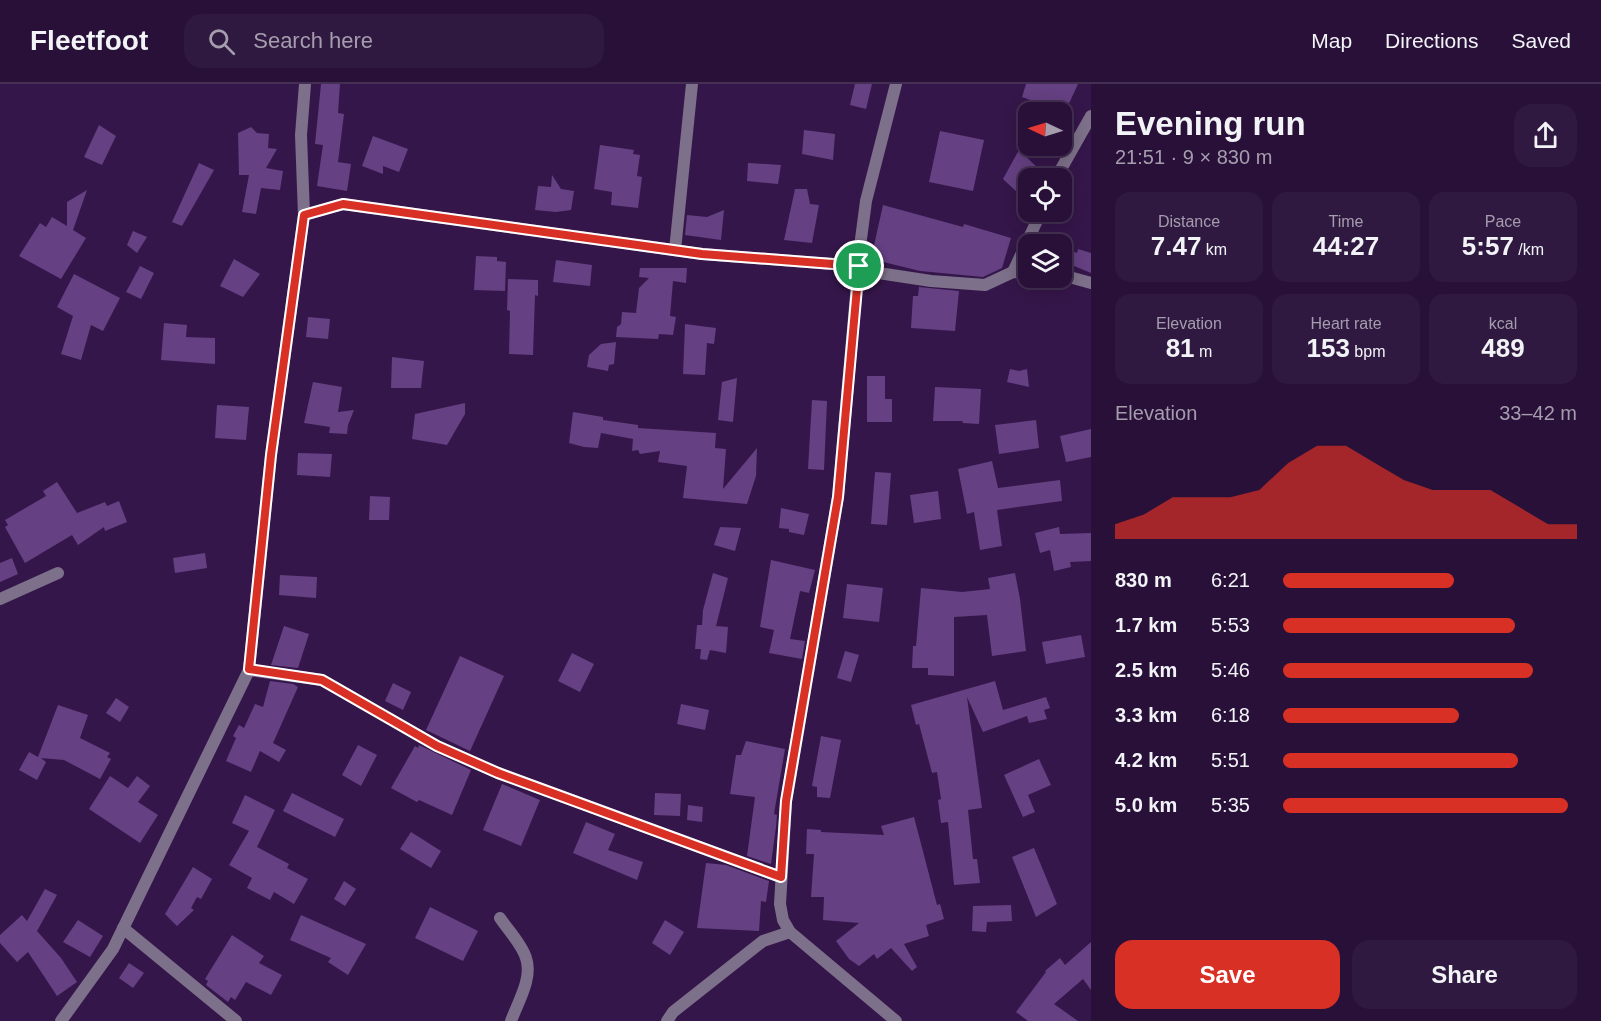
<!DOCTYPE html>
<html lang="en">
<head>
<meta charset="utf-8">
<style>
	:root { --surface:#281038; --page:#301940; --text:#f1f3f6; --muted:#a59dae; --line:#443053; --accent:#d93025 }
	body { margin:0; font-family:Arial,sans-serif; background:var(--page); color:var(--text); height:100vh; display:flex; flex-direction:column; font-size:22px; white-space:nowrap }
	* { box-sizing:border-box; margin:0 }
	p { font-size:20px; color:var(--muted) }
	.icon { flex:none; width:33px; height:33px; fill:none; stroke:currentColor; stroke-width:2; stroke-linecap:round; stroke-linejoin:round }
	.map { position:relative; flex:1; overflow:hidden }
	.side { display:flex; flex-direction:column; background:var(--surface); width:510px }
	.side>* { flex:none }
	.needle { width:39px; rotate:274deg }
	.controls { position:absolute; left:1018px; top:18px; display:grid; gap:12px }
	.controls a { display:grid; place-items:center; width:54px; height:54px; border-radius:12px; background:var(--surface); box-shadow:0 3px 15px #0003,0 0 0 2px var(--line); font-size:30px }
	.pin { position:absolute; display:grid; place-items:center; width:51px; height:51px; color:#fff; margin:-26px; border:3px solid #fff; border-radius:50%; box-shadow:0 2px 6px #0007 }
	.round { display:grid; place-items:center; flex:none; width:63px; height:63px; border-radius:18px; background:var(--page) }
	.headline { display:flex; align-items:center; justify-content:space-between; height:102px; padding:0 24px }
	h1 { font-size:33px; font-weight:600; line-height:45px }
	.metrics { display:grid; grid-template-columns:repeat(3,1fr); gap:9px; height:102px; padding:6px 24px }
	.metrics div { display:grid; align-content:center; border-radius:15px; background:var(--page); text-align:center }
	.metrics b { font-size:26px; font-weight:600 }
	.metrics small { font-size:16px; font-weight:400 }
	.metrics p { font-size:16px }
	.chart { height:168px; padding:12px 24px }
	.chart p { display:flex; justify-content:space-between }
	.chart svg { width:100%; height:108px; margin-top:6px; fill:var(--accent); opacity:.7 }
	.primary-button { display:flex; gap:12px; margin-top:auto; padding:12px 24px }
	.primary-button a { flex:1; height:69px; border-radius:18px; background:var(--accent); color:#fff; font-size:24px; font-weight:600; line-height:69px; text-align:center }
	.primary-button a+a { background:var(--page); color:var(--text) }
	ul { padding:0 24px; list-style:none; font-size:20px }
	li { display:grid; grid-template-columns:96px 72px 1fr; align-items:center; height:45px }
	li i { height:15px; border-radius:8px; background:var(--accent) }
	header { display:flex; align-items:center; gap:36px; box-sizing:border-box; height:84px; padding:0 30px; background:var(--surface); border-bottom:2px solid var(--line) }
	header strong { font-size:28px }
	nav { display:flex; gap:33px; margin-inline-start:auto; font-size:21px }
	.search { width:420px; height:54px; background:var(--page); display:flex; align-items:center; gap:15px; box-sizing:border-box; padding:0 21px; border-radius:18px; color:var(--muted); font-size:22px }
	main { display:flex; flex:1; min-height:0 }
	.map>svg:first-child { display:block }
</style>
</head>
<body>
<header>
<strong>Fleetfoot</strong>
<div class="search"><svg class="icon" aria-label="search" viewBox="0 0 24 24"><circle cx="10" cy="10" r="6"/><path d="M15 15l6 6"/></svg>Search here</div>
<nav><a>Map</a><a>Directions</a><a>Saved</a></nav>
</header>
<main>
<div class="map">
<svg width="1091" height="937" viewBox="0 0 1091 937">
	<rect width="100%" height="100%" fill="#35164a"/>
	<g fill="#654082">
		<polygon points="321,0 340,0 338,29 344,30 338,78 351,80 347,107 317,102 323,61 315,60"/>
		<polygon points="855,0 872,0 866,25 850,21"/>
		<polygon points="1026,0 1078,0 1065,28 1040,28 1044,21 1022,13"/>
		<polygon points="99,41 116,52 102,81 84,73"/>
		<polygon points="251,43 257,49 269,50 268,64 277,65 266,84 283,87 280,106 261,104 256,130 242,128 249,91 239,91 238,49"/>
		<polygon points="804,46 835,50 833,76 802,70"/>
		<polygon points="940,47 984,56 973,107 929,98"/>
		<polygon points="373,52 408,65 399,88 383,82 383,90 362,82"/>
		<polygon points="600,61 634,66 633,70 640,71 637,92 642,93 638,124 611,121 612,108 594,105"/>
		<polygon points="1019,66 1042,88 1036,94 1029,94 1029,102 1020,111 1003,95"/>
		<polygon points="199,79 214,86 182,142 172,138"/>
		<polygon points="748,79 781,81 778,100 747,97"/>
		<polygon points="552,91 561,105 574,107 571,126 556,128 535,126 538,102 551,103"/>
		<polygon points="795,105 807,105 810,120 819,121 812,159 784,156"/>
		<polygon points="87,106 73,146 86,154 61,195 19,172 40,139 46,143 52,133 67,142 67,118"/>
		<polygon points="883,121 963,143 964,140 1011,154 1002,184 983,193 920,187 871,175"/>
		<polygon points="724,126 721,156 685,151 687,131 707,133"/>
		<polygon points="133,147 147,153 137,169 127,161"/>
		<polygon points="1062,163 1077,169 1078,165 1091,169 1091,189 1062,177"/>
		<polygon points="476,172 497,173 497,177 506,178 505,207 474,206"/>
		<polygon points="234,175 260,190 243,213 220,202"/>
		<polygon points="556,176 592,181 590,202 553,198"/>
		<polygon points="140,182 154,189 141,215 126,208"/>
		<polygon points="640,184 687,184 686,199 673,197 670,232 676,233 673,251 659,250 658,255 616,253 617,243 621,240 622,228 636,229 639,204 649,194 639,193"/>
		<polygon points="74,190 120,214 103,247 91,241 81,276 61,270 73,232 57,223"/>
		<polygon points="508,195 538,196 538,212 535,211 533,271 509,270 510,227 507,226"/>
		<polygon points="919,203 959,207 955,247 911,244 913,212 918,212"/>
		<polygon points="308,233 330,235 328,255 306,253"/>
		<polygon points="164,239 187,241 186,253 215,254 215,280 161,276"/>
		<polygon points="685,240 716,244 714,260 707,259 705,291 683,290"/>
		<polygon points="616,258 614,280 609,281 608,287 587,283 589,271 601,260"/>
		<polygon points="392,273 424,277 421,304 391,304"/>
		<polygon points="1010,285 1019,287 1027,285 1029,303 1007,298"/>
		<polygon points="867,292 885,292 885,315 892,315 892,338 867,338"/>
		<polygon points="737,294 733,338 718,336 722,298"/>
		<polygon points="313,298 342,303 338,328 354,326 348,341 347,350 329,349 330,343 304,339"/>
		<polygon points="935,303 981,305 979,340 963,339 962,337 933,337"/>
		<polygon points="812,316 827,317 824,386 808,385"/>
		<polygon points="465,319 465,330 447,361 412,355 415,330"/>
		<polygon points="217,321 249,323 246,356 215,354"/>
		<polygon points="573,328 603,333 603,336 638,341 638,344 716,349 715,364 726,365 723,405 757,364 756,392 747,420 683,414 687,382 658,378 660,367 640,370 638,366 632,367 633,355 601,349 598,364 584,363 569,359"/>
		<polygon points="1036,336 1039,364 999,370 995,341"/>
		<polygon points="1091,345 1091,373 1066,378 1060,352"/>
		<polygon points="298,369 332,370 330,393 297,391"/>
		<polygon points="992,377 998,404 1060,396 1062,417 997,426 1002,462 980,466 974,428 967,430 958,385"/>
		<polygon points="875,388 891,389 887,441 871,440"/>
		<polygon points="57,398 77,429 105,418 107,422 119,417 127,438 105,447 104,443 78,461 72,451 25,479 5,443 8,441 5,436 46,412 43,407"/>
		<polygon points="938,407 941,435 914,439 910,411"/>
		<polygon points="370,412 390,413 389,436 369,436"/>
		<polygon points="781,424 809,430 804,451 789,448 789,445 779,444"/>
		<polygon points="720,443 741,444 735,467 714,461"/>
		<polygon points="1059,443 1060,450 1091,449 1091,477 1070,478 1071,483 1054,487 1050,466 1040,469 1035,449"/>
		<polygon points="205,469 207,484 175,489 173,474"/>
		<polygon points="12,474 18,490 0,498 0,479"/>
		<polygon points="771,476 815,486 809,509 800,507 790,555 805,557 802,575 769,569 774,546 760,543"/>
		<polygon points="713,489 728,494 716,542 728,543 726,569 710,566 707,576 700,575 701,565 695,565 697,541 702,541 703,526"/>
		<polygon points="1015,489 1020,515 1026,567 992,572 987,531 954,533 954,592 928,591 928,584 912,584 913,562 916,562 921,504 962,508 990,505 988,494"/>
		<polygon points="280,491 317,493 316,514 279,511"/>
		<polygon points="847,500 883,504 879,538 843,534"/>
		<polygon points="284,542 309,550 298,584 271,581"/>
		<polygon points="1081,551 1085,573 1046,580 1042,558"/>
		<polygon points="845,567 859,571 851,598 837,594"/>
		<polygon points="572,569 594,580 580,608 558,597"/>
		<polygon points="460,572 504,592 470,667 426,646"/>
		<polygon points="270,597 293,600 298,603 273,659 286,666 279,678 260,667 251,688 226,677 236,654 233,652 239,641 244,644 255,620 263,623"/>
		<polygon points="995,597 1003,626 1046,613 1050,624 1044,626 1047,635 1029,639 1027,632 983,648 967,613 982,724 968,726 973,775 977,775 980,799 954,801 948,738 941,739 938,716 941,715 937,688 932,689 919,640 916,641 911,621"/>
		<polygon points="393,599 411,608 403,626 385,617"/>
		<polygon points="116,614 129,623 120,638 106,629"/>
		<polygon points="681,620 709,626 705,646 677,640"/>
		<polygon points="58,621 88,631 80,654 110,669 107,673 111,675 100,695 64,676 41,674 46,678 37,696 19,686 29,668 38,673"/>
		<polygon points="821,652 841,656 830,714 817,713 817,703 812,702"/>
		<polygon points="746,657 785,665 774,730 777,731 776,743 771,780 747,772 755,713 730,710 736,671 741,671"/>
		<polygon points="358,661 377,671 361,702 342,691"/>
		<polygon points="419,661 471,686 452,731 419,716 417,718 391,704 415,662 418,664"/>
		<polygon points="1039,675 1051,701 1028,711 1035,728 1023,733 1004,691"/>
		<polygon points="110,692 128,704 137,692 150,702 138,718 158,731 140,759 89,725"/>
		<polygon points="502,700 540,716 521,762 483,746"/>
		<polygon points="292,709 344,735 335,753 283,727"/>
		<polygon points="655,709 681,710 680,732 654,731"/>
		<polygon points="245,711 275,726 257,763 289,780 287,784 308,795 294,820 274,808 270,816 247,804 252,794 229,781 249,747 232,739"/>
		<polygon points="688,721 703,723 702,738 687,736"/>
		<polygon points="914,733 937,821 940,820 944,835 926,841 929,852 904,860 917,883 912,887 891,864 877,875 874,870 859,882 849,875 836,857 859,839 823,836 824,813 811,813 814,770 806,770 807,745 821,746 821,748 884,751 881,742"/>
		<polygon points="586,738 615,750 608,766 643,778 637,796 573,769"/>
		<polygon points="411,748 441,767 431,784 400,765"/>
		<polygon points="1034,764 1057,820 1036,833 1012,773"/>
		<polygon points="706,779 726,781 769,797 766,818 761,817 759,847 697,844"/>
		<polygon points="193,783 212,795 201,815 197,813 191,824 194,826 177,842 165,830"/>
		<polygon points="344,797 356,805 345,822 334,815"/>
		<polygon points="45,805 57,811 37,847 61,874 77,898 57,912 28,868 17,878 0,859 0,851 22,831 27,837"/>
		<polygon points="1011,821 1012,837 987,838 986,848 972,847 973,822"/>
		<polygon points="430,823 478,847 463,877 415,854"/>
		<polygon points="301,831 366,860 348,891 328,878 331,874 290,856"/>
		<polygon points="78,836 103,852 90,873 63,858"/>
		<polygon points="665,836 684,848 670,871 652,859"/>
		<polygon points="232,851 264,872 259,879 282,891 271,911 246,898 235,916 231,913 228,918 206,901 208,897 205,895"/>
		<polygon points="1091,858 1091,906 1083,895 1054,920 1078,937 1028,937 1016,928 1046,888 1045,887 1060,874 1065,881"/>
		<polygon points="129,879 144,889 133,904 119,894"/>
	</g>
	<g fill="none" stroke-linecap="round" stroke-linejoin="round">
		<g stroke="#7d708a" stroke-width="12">
			<polyline points="896,0 866,117 861,155 838,413 786,718 780,820 783,836 790,848 896,937"/>
			<polyline points="1056,94 1091,32"/>
			<polyline points="304,131 301,51 305,0"/>
			<polyline points="675,166 692,0"/>
			<polyline points="859,186 931,197 985,201 1013,188 1029,189"/>
			<polyline points="1013,188 1041,128"/>
			<polyline points="1062,191 1091,199"/>
			<polyline points="0,515 58,489"/>
			<polyline points="249,586 322,596 437,662 498,689 781,793"/>
			<path d="M500,834C508,846 522,860 526,874C533,894 518,918 511,937"/>
			<polyline points="123,844 236,937"/>
			<polyline points="61,937 113,865 249,586 271,371 304,131 343,120 702,170 859,182"/>
			<polyline points="667,937 673,928 763,857 790,848"/>
		</g>
	</g>
	<g fill="none" stroke-linecap="round" stroke-linejoin="round">
		<defs>
			<polygon id="route" points="343,120 702,170 859,182 838,413 786,717 781,793 498,689 437,662 322,596 249,585 271,371 304,131"/>
		</defs>
		<use href="#route" stroke="#fff" stroke-width="12"/>
		<use href="#route" stroke="#d93025" stroke-width="8"/>
	</g>
</svg>
<div class="controls">
<a><svg class="needle" viewBox="-14 -14 28 28"><path d="M0-13l5 13h-10z" fill="#e53935"/><path d="M0 13l5-13h-10z" fill="#a59dae"/></svg></a>
<a><svg class="icon" aria-label="locate" viewBox="0 0 24 24"><circle cx="12" cy="12" r="6"/><path d="M12 2v4M12 18v4M2 12h4M18 12h4"/></svg></a>
<a><svg class="icon" aria-label="layers" viewBox="0 0 24 24"><path d="M12 4l9 5-9 5-9-5zM3 14l9 5 9-5"/></svg></a>
</div>
<div class="pin" style="left:859px;top:182px;background:#1e9e55"><svg class="icon" aria-label="arrive" viewBox="0 0 24 24"><path d="M6 21V4h12l-3 4 3 4H6"/></svg></div>
</div>
<section class="side">
<div class="headline"><div><h1>Evening run</h1><p>21:51 · 9 × 830 m</p></div><a class="round"><svg class="icon" aria-label="share" viewBox="0 0 24 24"><path d="M12 15V3M7 8l5-5 5 5M5 13v7h14v-7"/></svg></a></div>
<div class="metrics">
<div><p>Distance</p><b>7.47<small> km</small></b></div>
<div><p>Time</p><b>44:27</b></div>
<div><p>Pace</p><b>5:57<small> /km</small></b></div>
</div>
<div class="metrics">
<div><p>Elevation</p><b>81<small> m</small></b></div>
<div><p>Heart rate</p><b>153<small> bpm</small></b></div>
<div><p>kcal</p><b>489</b></div>
</div>
<div class="chart"><p><span>Elevation</span>33–42 m</p>
<svg viewBox="0 0 160 44" preserveAspectRatio="none"><path d="M0 44V38L10 34L20 27L30 27L40 27L50 24L60 13L70 6L80 6L90 13L100 20L110 24L120 24L130 24L140 31L150 38L160 38V44z"/></svg>
</div>
<ul>
<li><b>830 m</b>6:21<i style="width:58%"></i></li>
<li><b>1.7 km</b>5:53<i style="width:79%"></i></li>
<li><b>2.5 km</b>5:46<i style="width:85%"></i></li>
<li><b>3.3 km</b>6:18<i style="width:60%"></i></li>
<li><b>4.2 km</b>5:51<i style="width:80%"></i></li>
<li><b>5.0 km</b>5:35<i style="width:97%"></i></li>
</ul>
<div class="primary-button"><a>Save</a><a>Share</a></div>
</section>
</main>
</body>
</html>
